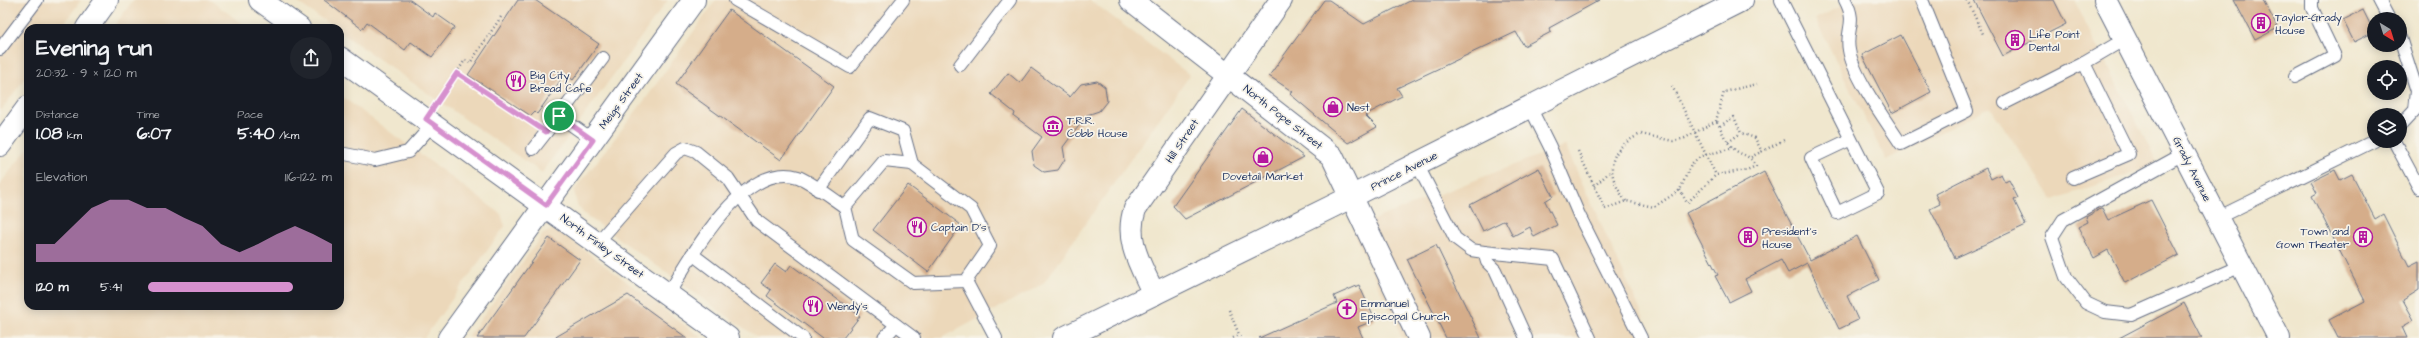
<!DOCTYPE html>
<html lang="en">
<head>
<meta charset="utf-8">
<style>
	:root { --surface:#171b24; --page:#20242c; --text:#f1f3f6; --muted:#9ea1a6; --accent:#d690ce }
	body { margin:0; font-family:"Architects Daughter",sans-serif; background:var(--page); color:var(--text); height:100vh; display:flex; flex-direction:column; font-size:15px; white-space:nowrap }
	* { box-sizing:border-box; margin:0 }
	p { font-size:13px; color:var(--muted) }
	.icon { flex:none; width:22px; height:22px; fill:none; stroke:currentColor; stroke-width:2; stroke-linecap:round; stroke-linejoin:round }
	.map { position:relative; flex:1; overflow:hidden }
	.side { position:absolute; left:24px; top:24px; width:320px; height:286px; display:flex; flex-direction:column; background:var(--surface); border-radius:12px; box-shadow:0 2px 10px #0003 }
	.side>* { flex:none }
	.needle { width:26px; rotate:142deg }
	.buttons { position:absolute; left:2367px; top:12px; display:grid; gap:8px }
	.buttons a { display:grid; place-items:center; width:40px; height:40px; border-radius:50%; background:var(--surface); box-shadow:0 2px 10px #0003; font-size:20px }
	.pin { position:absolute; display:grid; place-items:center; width:34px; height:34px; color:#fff; margin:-17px; border:2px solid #fff; border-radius:50%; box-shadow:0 1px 4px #0007 }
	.round { display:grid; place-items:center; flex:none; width:42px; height:42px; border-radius:21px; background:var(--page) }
	.summary { display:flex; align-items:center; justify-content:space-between; height:68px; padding:0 12px }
	h1 { font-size:22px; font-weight:700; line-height:30px }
	.metrics { display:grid; grid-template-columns:repeat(3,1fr); gap:6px; height:68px; padding:4px 12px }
	.metrics div { display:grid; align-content:center }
	.metrics b { font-size:17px; font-weight:700 }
	.metrics small { font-size:11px; font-weight:400 }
	.metrics p { font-size:11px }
	.chart { height:112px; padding:8px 12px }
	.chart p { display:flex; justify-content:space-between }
	.chart svg { width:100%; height:72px; margin-top:4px; fill:var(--accent); opacity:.7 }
	ul { padding:0 12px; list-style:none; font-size:13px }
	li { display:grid; grid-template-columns:64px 48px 1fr; align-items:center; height:30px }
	li i { height:10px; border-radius:5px; background:var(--accent) }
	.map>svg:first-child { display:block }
</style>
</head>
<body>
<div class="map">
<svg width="2419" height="338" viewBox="0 0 2419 338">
	<rect width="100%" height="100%" fill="#f7f3e8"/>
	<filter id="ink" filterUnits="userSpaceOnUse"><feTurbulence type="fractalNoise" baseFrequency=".025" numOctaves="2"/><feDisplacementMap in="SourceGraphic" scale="8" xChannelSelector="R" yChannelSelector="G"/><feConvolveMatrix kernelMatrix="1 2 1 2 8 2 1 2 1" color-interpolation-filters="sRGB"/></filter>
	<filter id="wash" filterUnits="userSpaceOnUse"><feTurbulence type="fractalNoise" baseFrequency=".012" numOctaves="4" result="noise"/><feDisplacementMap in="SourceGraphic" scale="16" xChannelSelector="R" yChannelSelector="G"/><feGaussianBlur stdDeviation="0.9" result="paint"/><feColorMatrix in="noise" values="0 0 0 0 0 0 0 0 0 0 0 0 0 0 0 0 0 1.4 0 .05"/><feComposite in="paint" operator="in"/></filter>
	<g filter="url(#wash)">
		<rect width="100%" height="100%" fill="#f0e7ce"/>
		<g fill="#ecd8ba">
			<polygon points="0,0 81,0 61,28 28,28 28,74 0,112"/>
			<polygon points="133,0 210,0 248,28 113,28"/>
			<polygon points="294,0 668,0 542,173 340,32 340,28 335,28"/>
			<polygon points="716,0 1090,0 1190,75 1043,284 942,338 758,338 584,214 577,205 574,191 647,97"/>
			<polygon points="1854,0 2074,0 2158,164 2053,200 1990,107 1886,160 1815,19"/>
			<polygon points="340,95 501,214 505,226 424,338 0,338 0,184 28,148 28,306 340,306"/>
			<polygon points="1565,145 1653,338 1402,338 1352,228"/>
			<polygon points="554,229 559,231 702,338 467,338 543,234"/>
		</g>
		<g id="blocks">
			<g fill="#d5ad8a">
				<polygon points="324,0 410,0 433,17 435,13 455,27 432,57 411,42 405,50 367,22 362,29"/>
				<polygon points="518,0 535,0 599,44 573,80 565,74 537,114 535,112 531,116 468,75"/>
				<polygon points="1324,0 1329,0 1364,24 1412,0 1600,0 1549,28 1551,32 1524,46 1516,32 1397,88 1402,96 1365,115 1377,127 1348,143 1290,94 1293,92 1269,76"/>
				<polygon points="1974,0 2054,0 2066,24 2003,56"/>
				<polygon points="2234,0 2263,0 2278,28 2255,40"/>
				<polygon points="729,10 834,86 781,160 676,84"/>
				<polygon points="2363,10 2374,32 2354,42 2343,20"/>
				<polygon points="1901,35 1931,92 1892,113 1862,55"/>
				<polygon points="1031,68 1070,97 1081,84 1097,81 1105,87 1107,101 1099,111 1087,115 1063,147 1065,159 1058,170 1044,172 1034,165 1032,151 1042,137 1014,116 1015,113 991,94 1008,73 1020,83"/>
				<polygon points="1242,109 1304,157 1185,219 1173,206"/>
				<polygon points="1539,168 1553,196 1545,201 1557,225 1534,237 1530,227 1513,236 1505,220 1483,231 1470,205"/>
				<polygon points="1986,168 1991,179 2001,174 2005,182 2009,180 2018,198 2014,200 2026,225 1955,258 1930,209 1940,204 1935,194"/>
				<polygon points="2335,170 2340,180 2352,174 2375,219 2383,214 2409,266 2419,261 2419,290 2403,300 2414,320 2402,327 2407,338 2338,338 2329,320 2365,301 2312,196 2317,193 2311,182"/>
				<polygon points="1764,172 1810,260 1857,236 1879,280 1847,296 1858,320 1839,329 1807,263 1788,273 1781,260 1745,279 1751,291 1729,302 1715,276 1718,275 1686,213"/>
				<polygon points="908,185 961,225 928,272 873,230"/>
				<polygon points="2151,200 2179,255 2125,283 2108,250 2094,258 2078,227 2088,222 2086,217 2102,208 2108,220"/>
				<polygon points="549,238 580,260 524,338 477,338"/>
				<polygon points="1436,245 1481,338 1446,338 1407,259"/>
				<polygon points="775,264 786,272 791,265 860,316 843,338 823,338 767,296 771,290 761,283"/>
				<polygon points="1359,285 1375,320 1358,327 1363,338 1259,338 1337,303 1334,296"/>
				<polygon points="628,295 687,338 554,338 607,307"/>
				<polygon points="2184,303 2202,338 2119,338 2174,309"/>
			</g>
		</g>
	</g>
	<g filter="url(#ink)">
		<use href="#blocks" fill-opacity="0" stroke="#666f85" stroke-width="1"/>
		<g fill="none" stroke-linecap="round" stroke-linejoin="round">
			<defs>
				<g id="lane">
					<polyline points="735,0 850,67 903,0"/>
					<polyline points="1781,0 1878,193 1837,213 1811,158 1851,139"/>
					<path d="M1845,0C1858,24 1845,29 1849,50C1853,76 1886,121 1901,144L1967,111L1922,0"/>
					<polyline points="2379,0 2389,19"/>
					<polyline points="2400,38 2417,91 2415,110 2400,126"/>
					<polyline points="0,49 37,0"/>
					<polyline points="960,65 1010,0"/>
					<polyline points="2295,77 2335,56 2312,8 2312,0"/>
					<polyline points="2005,103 2084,63 2125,39"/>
					<polyline points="1530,107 1550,147 1579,215 1641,338"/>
					<polyline points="593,140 559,116 603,58"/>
					<polyline points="2394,141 2419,188"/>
					<polyline points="533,149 559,116"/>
					<polyline points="340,153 375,160 408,152 433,124"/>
					<polyline points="2185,153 2063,220 2052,237 2066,277 2086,303 2105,312 2131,315 2241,266"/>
					<polygon points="884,161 912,164 971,209 990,246 966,281 913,283 853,240 845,207"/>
					<polyline points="1417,164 1455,238 1471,250 1484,252 1487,262 1495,270 1526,338"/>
					<polyline points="2073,178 2129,154 2084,63"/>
					<polyline points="818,190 870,118 903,131 912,164"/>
					<polyline points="2217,218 2374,141"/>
					<polyline points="597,243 676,153 685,148 696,152 728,178 757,221 914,338"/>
					<polyline points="1484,252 1553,259 1590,338"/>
					<polyline points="692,254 803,338"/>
					<polyline points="966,281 996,338"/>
					<path d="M668,295C690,257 744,160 798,177C810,181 833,199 845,207"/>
					<polyline points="884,338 896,325"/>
				</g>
				<g id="street">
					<polyline points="260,0 299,28"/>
					<polyline points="1131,0 1332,156 1419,338"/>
					<polyline points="2105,0 2279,338"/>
					<polyline points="340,58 728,338"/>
					<path d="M1154,294C1141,266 1124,240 1135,209L1281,0"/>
					<polyline points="449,338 694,0"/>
				</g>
				<g id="secondary">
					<polyline points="87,28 107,0"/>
					<polyline points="0,145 28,107"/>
					<polyline points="1064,338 1331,207 1742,0"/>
				</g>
			</defs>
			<use href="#lane" stroke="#666f85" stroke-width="14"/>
			<use href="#street" stroke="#666f85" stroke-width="24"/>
			<use href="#secondary" stroke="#666f85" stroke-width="24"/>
			<g stroke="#666f85" stroke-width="2.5" stroke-dasharray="1 3" stroke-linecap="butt">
				<polyline points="1967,0 1984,36"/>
				<polyline points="457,73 531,122"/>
				<polyline points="1672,86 1716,175"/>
				<polyline points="439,100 465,60 470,63 501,17"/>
				<polyline points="520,114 522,110"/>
				<polyline points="1720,126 1734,117 1741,133 1755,138 1762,152"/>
				<polyline points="1728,142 1741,133"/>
				<polyline points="1578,151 1605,209 1626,201 1654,207 1680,190 1691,164 1701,156 1733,148"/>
				<polyline points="1751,157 1784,140"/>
				<polyline points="1594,186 1611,171"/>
				<path d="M1680,190L1687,203L1716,175L1747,170L1756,166C1748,152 1741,157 1732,147C1723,138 1722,129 1716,120"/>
				<path d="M1626,201C1604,173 1607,149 1641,134L1673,141L1685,138L1716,121L1724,92L1757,84"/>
				<polyline points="1229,310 1240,337"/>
				<polyline points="1233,338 1239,335"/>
			</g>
			<use href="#lane" stroke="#fff" stroke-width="12"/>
			<use href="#street" stroke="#fff" stroke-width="22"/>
			<use href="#secondary" stroke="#fff" stroke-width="22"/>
		</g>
	</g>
	<g fill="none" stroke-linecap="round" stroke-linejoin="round" filter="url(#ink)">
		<defs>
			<polygon id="route" points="457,73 546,132 559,116 593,140 546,205 426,119"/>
		</defs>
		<use href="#route" stroke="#fff" stroke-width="8"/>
		<use href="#route" stroke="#d690ce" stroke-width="5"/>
	</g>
	<defs>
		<symbol id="building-ring" viewBox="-11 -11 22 22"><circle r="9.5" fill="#f7f3e8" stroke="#b5179e" stroke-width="1.5"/><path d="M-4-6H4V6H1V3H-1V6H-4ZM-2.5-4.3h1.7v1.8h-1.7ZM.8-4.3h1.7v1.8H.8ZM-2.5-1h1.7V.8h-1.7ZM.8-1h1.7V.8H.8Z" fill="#b5179e"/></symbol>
		<symbol id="restaurant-ring" viewBox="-11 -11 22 22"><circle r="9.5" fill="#f7f3e8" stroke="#b5179e" stroke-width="1.5"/><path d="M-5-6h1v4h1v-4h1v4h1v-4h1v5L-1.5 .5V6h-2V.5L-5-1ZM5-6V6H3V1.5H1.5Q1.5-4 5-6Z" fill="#b5179e"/></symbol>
		<symbol id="shop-ring" viewBox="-11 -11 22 22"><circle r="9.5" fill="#f7f3e8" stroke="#b5179e" stroke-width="1.5"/><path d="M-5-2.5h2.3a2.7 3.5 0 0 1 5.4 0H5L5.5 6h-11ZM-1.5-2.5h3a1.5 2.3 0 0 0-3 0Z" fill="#b5179e"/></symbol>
		<symbol id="museum-ring" viewBox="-11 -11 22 22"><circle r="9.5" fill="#f7f3e8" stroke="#b5179e" stroke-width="1.5"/><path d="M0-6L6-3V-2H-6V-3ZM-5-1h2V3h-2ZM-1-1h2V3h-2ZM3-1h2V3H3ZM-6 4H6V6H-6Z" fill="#b5179e"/></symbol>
		<symbol id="church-ring" viewBox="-11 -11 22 22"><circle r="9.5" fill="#f7f3e8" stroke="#b5179e" stroke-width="1.5"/><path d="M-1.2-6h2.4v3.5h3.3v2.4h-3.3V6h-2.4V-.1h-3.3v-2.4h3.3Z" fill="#b5179e"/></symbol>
	</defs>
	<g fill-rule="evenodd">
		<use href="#building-ring" x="2250" y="12" width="22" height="22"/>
		<use href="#building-ring" x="2004" y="29" width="22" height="22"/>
		<use href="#restaurant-ring" x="505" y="70" width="22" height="22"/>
		<use href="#shop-ring" x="1322" y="96" width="22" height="22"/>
		<use href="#museum-ring" x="1042" y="115" width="22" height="22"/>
		<use href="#shop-ring" x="1252" y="146" width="22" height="22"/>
		<use href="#restaurant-ring" x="906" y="216" width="22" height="22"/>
		<use href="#building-ring" x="1737" y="226" width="22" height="22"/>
		<use href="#building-ring" x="2352" y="226" width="22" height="22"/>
		<use href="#restaurant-ring" x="802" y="295" width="22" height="22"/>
		<use href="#church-ring" x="1336" y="298" width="22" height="22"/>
	</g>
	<g text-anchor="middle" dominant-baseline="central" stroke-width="3.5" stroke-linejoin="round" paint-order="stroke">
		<g font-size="11" fill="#1b2f5e" stroke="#f7f3e8" text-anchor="start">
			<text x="2275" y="17">Taylor-Grady<tspan x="2275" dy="13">House</tspan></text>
			<text x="2029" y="34">Life Point<tspan x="2029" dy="13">Dental</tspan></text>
			<text x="530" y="75">Big City<tspan x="530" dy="13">Bread Cafe</tspan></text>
			<text x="1347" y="107">Nest</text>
			<text x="1067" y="120">T.R.R.<tspan x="1067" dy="13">Cobb House</tspan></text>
			<text x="1263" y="176" text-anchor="middle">Dovetail Market</text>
			<text x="931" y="227">Captain D's</text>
			<text x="1762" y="231">President's<tspan x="1762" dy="13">House</tspan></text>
			<text x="2349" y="231" text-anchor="end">Town and<tspan x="2349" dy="13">Gown Theater</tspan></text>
			<text x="1361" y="303">Emmanuel<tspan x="1361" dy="13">Episcopal Church</tspan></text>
			<text x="827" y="306">Wendy's</text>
		</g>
		<g font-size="11" fill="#1b2f5e" stroke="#f7f3e8">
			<text transform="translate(621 101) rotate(-54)">Meigs Street</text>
			<text transform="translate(1283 117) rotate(38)">North Pope Street</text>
			<text transform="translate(1182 141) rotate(-56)">Hill Street</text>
			<text transform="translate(2192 169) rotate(63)">Grady Avenue</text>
			<text transform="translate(1404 171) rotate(-27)">Prince Avenue</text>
			<text transform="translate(602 246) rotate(36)">North Finley Street</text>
		</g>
	</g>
</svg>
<div class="buttons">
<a><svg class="needle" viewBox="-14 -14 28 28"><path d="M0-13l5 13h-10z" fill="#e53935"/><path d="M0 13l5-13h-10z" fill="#9ea1a6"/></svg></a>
<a><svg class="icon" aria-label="locate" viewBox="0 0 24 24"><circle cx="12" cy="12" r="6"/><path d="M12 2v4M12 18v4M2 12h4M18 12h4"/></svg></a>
<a><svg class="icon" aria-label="layers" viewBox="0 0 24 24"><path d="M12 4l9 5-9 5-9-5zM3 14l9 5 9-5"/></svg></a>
</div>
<div class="pin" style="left:559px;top:116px;background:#1e9e55"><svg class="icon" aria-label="arrive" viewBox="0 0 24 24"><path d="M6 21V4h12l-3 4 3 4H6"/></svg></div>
<section class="side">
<div class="summary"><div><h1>Evening run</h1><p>20:32 · 9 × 120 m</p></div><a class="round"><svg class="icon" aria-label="share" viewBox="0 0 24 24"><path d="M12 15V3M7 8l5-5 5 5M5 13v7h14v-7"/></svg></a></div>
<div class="metrics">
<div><p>Distance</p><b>1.08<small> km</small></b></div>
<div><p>Time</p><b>6:07</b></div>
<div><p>Pace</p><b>5:40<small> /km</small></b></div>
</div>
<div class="chart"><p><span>Elevation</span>116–122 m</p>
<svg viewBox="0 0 160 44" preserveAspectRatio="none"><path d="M0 44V33L10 33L20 22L30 11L40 6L50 6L60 11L70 11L80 17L90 22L100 33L110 38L120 33L130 27L140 22L150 27L160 33V44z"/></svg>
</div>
<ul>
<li><b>120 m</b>5:41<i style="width:79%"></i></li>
</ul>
</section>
</div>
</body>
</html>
